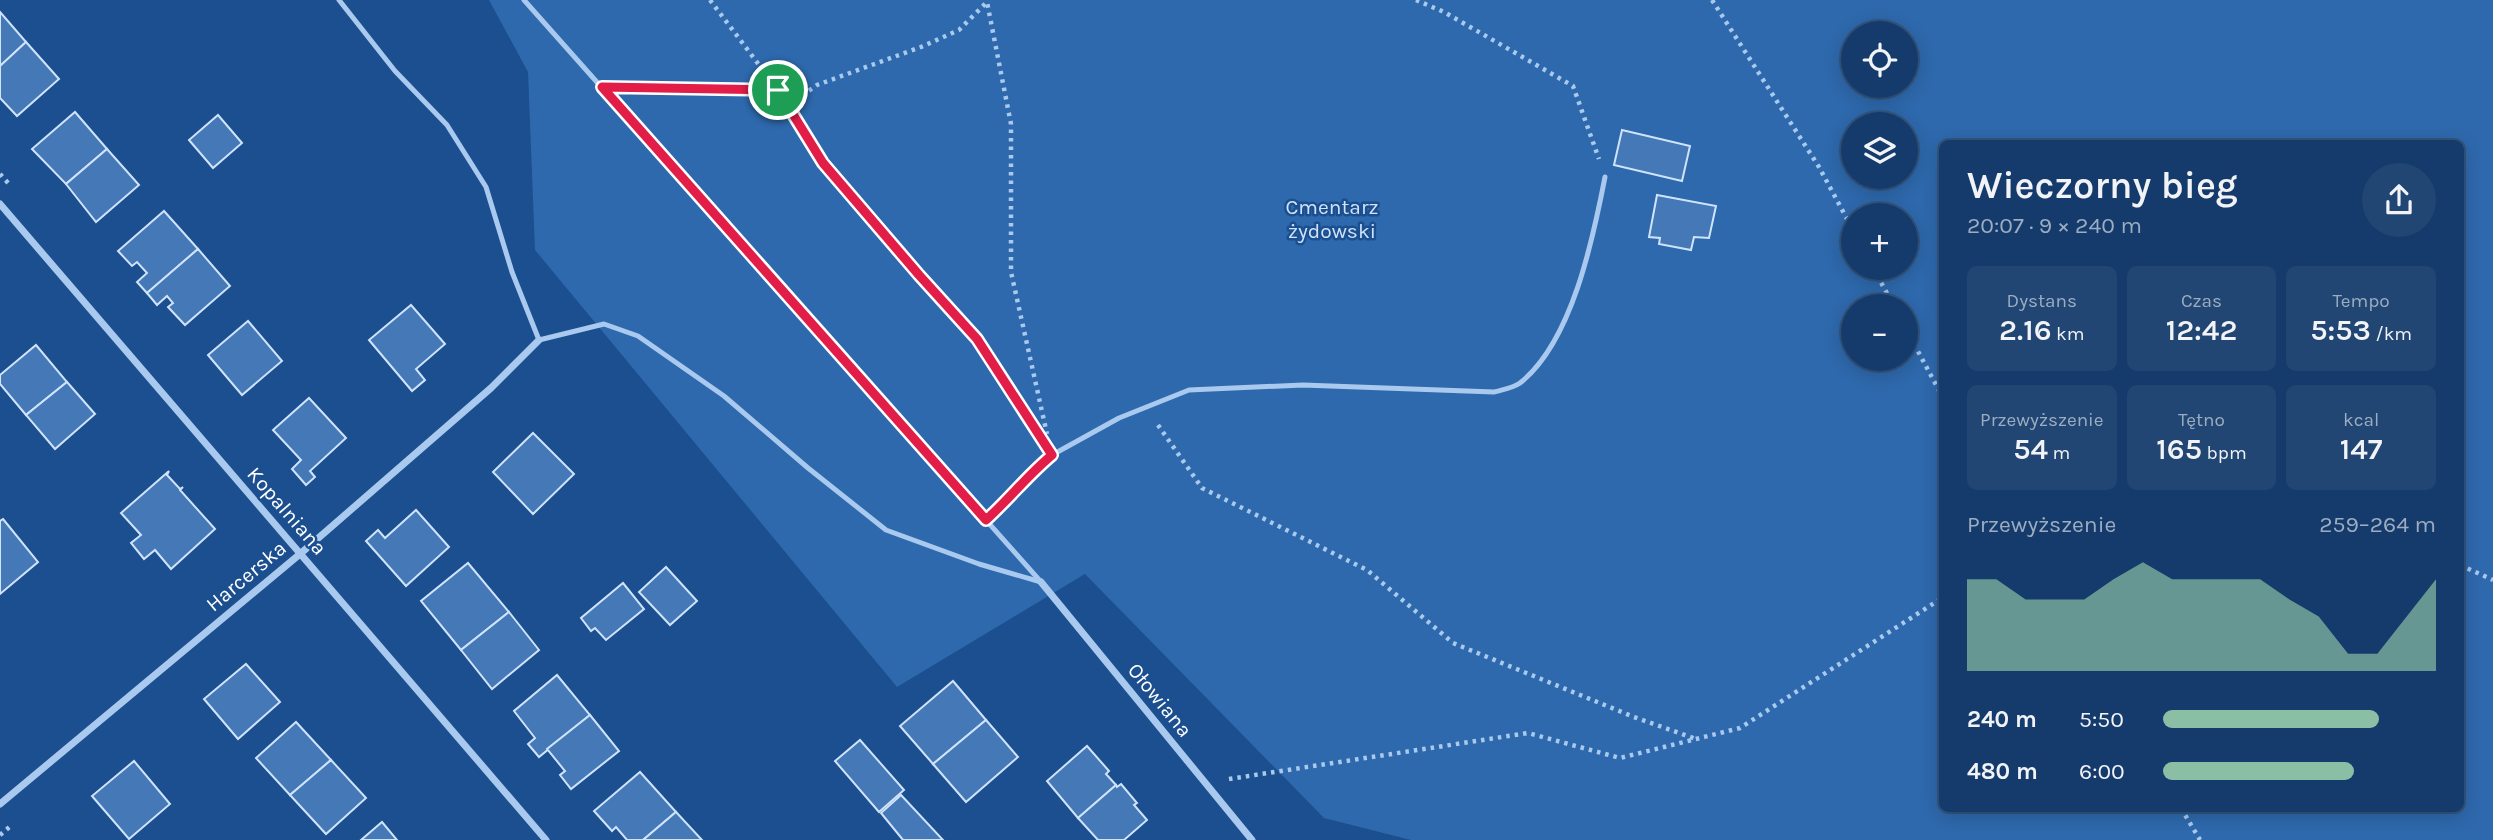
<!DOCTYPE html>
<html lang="pl">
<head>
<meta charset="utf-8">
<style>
	:root { --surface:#143b6b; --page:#214673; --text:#f1f3f6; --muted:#9dadc1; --line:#33557e; --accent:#8abfa5 }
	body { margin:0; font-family:Karla,sans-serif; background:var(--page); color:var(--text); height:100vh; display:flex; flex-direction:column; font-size:26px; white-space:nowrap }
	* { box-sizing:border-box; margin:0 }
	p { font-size:23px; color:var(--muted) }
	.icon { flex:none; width:38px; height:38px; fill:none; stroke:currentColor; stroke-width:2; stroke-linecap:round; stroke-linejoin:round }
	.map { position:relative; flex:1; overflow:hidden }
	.details { position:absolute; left:1939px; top:140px; width:525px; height:672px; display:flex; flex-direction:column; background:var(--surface); border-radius:10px; box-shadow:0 4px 18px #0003,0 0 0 2px var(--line) }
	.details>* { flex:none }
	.tools { position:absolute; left:1841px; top:21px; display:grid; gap:14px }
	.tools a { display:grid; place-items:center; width:77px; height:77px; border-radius:50%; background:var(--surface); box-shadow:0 4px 18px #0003,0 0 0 2px var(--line); font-size:35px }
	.pin { position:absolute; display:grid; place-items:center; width:60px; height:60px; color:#fff; margin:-30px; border:4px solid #fff; border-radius:50%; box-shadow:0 2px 7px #0007 }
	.round { display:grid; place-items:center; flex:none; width:74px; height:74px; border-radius:37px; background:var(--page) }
	.head { display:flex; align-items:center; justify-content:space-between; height:119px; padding:0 28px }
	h1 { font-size:38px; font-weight:600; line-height:52px }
	.stats { display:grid; grid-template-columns:repeat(3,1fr); gap:10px; height:119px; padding:7px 28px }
	.stats div { display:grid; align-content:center; border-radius:10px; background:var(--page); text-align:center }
	.stats b { font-size:30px; font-weight:600 }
	.stats small { font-size:19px; font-weight:400 }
	.stats p { font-size:19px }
	.chart { height:196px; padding:14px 28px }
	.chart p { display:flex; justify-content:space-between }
	.chart svg { width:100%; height:126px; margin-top:7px; fill:var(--accent); opacity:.7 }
	ul { padding:0 28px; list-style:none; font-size:23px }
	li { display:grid; grid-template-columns:112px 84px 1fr; align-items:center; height:52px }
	li i { height:18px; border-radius:9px; background:var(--accent) }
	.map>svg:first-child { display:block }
</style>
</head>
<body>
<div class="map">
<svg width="2493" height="840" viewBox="0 0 2493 840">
	<rect width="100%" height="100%" fill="#1b4f8f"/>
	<path fill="#2e69ad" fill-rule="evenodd" d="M489,0H2493V840H1411L1324,818L1085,574L897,687L535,250L528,72ZM1853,33H1906V86H1853ZM1853,124H1906V177H1853ZM1942,144H2460V808H1942ZM1853,215H1906V268H1853ZM1853,306H1906V359H1853Z"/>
	<g fill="#4478b7" stroke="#cfe3fa" stroke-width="2">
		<polygon points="0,12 26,42 0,66"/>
		<polygon points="26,42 59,79 17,116 0,98 0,66"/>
		<polygon points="75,112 107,149 66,184 32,149"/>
		<polygon points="218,115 242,143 213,168 189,140"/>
		<polygon points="1622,130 1690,146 1682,181 1614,165"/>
		<polygon points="107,149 139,185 96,222 66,184"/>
		<polygon points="1657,195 1716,206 1709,238 1694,237 1691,250 1659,244 1660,238 1649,237"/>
		<polygon points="164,211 198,249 147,293 137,282 147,273 137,262 132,266 118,251"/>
		<polygon points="198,249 230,286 185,325 168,307 173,303 167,296 157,305 147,293"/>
		<polygon points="411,305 445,344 416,369 425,380 412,391 369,340"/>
		<polygon points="248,321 282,361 242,395 208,355"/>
		<polygon points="36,345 67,382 26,415 0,384 0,375"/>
		<polygon points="67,382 95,414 55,449 26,415"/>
		<polygon points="309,398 346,438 310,471 315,477 306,485 292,469 301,460 273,430"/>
		<polygon points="533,433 574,474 533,514 493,472"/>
		<polygon points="169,471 167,475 180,489 183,487 180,490 215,529 171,569 155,550 144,559 131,543 141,535 121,513"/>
		<polygon points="416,510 449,547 406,586 366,541 378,530 385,538"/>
		<polygon points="3,519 38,562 0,594 0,521"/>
		<polygon points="468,563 509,612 461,650 421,601"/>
		<polygon points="666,567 697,601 670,625 639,592"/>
		<polygon points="623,583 644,609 606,640 595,628 591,631 581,618"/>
		<polygon points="509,612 539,650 492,689 461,650"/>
		<polygon points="246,664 280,702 238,739 204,699"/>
		<polygon points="557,675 590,715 539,757 528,744 535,738 514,711"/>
		<polygon points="953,681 986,720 933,764 900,726"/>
		<polygon points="590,715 619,751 571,789 560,775 565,771 547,749"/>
		<polygon points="986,720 1018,757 966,802 933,764"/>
		<polygon points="296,722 331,760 290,795 256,758"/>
		<polygon points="860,740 904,790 879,812 835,761"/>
		<polygon points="1087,746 1109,771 1106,774 1116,785 1078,818 1047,781"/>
		<polygon points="331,760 366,798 326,834 290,795"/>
		<polygon points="134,761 170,804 129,839 92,796"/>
		<polygon points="640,772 676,812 643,840 627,840 616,827 612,831 594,811"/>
		<polygon points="1121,784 1137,803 1134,805 1147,820 1124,840 1098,840 1078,818 1116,785 1117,787"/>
		<polygon points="901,795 943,840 903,840 881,813"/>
		<polygon points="676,812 702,840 643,840"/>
		<polygon points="382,822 397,840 361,840"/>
	</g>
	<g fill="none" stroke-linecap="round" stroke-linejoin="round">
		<g stroke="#a9c9ee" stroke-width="4.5" stroke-dasharray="3.5 5" stroke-linecap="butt">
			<polyline points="710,0 778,90 823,163 919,275 977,339 1042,440"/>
			<polyline points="1416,0 1444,12 1573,86 1599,159"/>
			<polyline points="1712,0 1819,167 1853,230"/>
			<polyline points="629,88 778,90"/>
			<polyline points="788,105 817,85 921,47 959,30 987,2 1011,124 1011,272 1047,434"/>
			<polyline points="0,174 9,184"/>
			<polyline points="1873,268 1894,306"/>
			<polyline points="1906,329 1942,396"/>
			<polyline points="1158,425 1202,488 1367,570 1453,643 1634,717 1696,739"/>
			<polyline points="2460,565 2493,580"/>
			<polyline points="1229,779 1528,733 1620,758 1740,728 1942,598"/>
			<polyline points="2181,808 2200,840"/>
			<polyline points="0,835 13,824"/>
		</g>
		<g stroke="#a9c9ee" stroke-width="5">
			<polyline points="339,0 395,71 447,125 486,187 512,272 539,340 604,324 638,336 724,396 808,468 886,530 979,564 1041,582"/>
			<polyline points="524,0 1041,582"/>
			<path d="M986,520L1012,496L1031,472L1052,455L1119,418L1189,390L1303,385L1494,392C1502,390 1513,388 1520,383C1572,342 1593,239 1605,177"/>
		</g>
		<g stroke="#a9c9ee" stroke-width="7">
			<polyline points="0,204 546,840"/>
			<polyline points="1041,582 1252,840"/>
			<polyline points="0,804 300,554 491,388 539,340"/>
		</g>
	</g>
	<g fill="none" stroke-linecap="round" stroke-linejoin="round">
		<defs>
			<path id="route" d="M602,87L778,90L823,163L919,275L977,339L1052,455C1028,475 1009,499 986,520Z"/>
		</defs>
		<use href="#route" stroke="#fff" stroke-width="14"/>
		<use href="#route" stroke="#e11d48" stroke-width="9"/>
	</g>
	<g text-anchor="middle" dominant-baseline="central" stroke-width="5" stroke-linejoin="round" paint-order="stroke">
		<g font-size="21" fill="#cfe3fa" stroke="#1b4f8f">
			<text x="1332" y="207">Cmentarz<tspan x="1332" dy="24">żydowski</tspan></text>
		</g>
		<g font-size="21" fill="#fff" stroke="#1b4f8f">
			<text transform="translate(287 511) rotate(49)">Kopalniana</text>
			<text transform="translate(246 576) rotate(-40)">Harcerska</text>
			<text transform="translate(1160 700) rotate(51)">Ołowiana</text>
		</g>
	</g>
</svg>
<div class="tools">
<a><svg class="icon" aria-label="locate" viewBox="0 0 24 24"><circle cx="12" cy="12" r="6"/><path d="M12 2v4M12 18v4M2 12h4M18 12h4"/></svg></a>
<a><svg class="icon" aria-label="layers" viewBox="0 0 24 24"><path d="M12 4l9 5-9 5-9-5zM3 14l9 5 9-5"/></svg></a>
<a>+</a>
<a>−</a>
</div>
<div class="pin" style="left:778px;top:90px;background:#1e9e55"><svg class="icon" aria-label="arrive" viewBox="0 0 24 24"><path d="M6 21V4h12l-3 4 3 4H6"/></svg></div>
<section class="details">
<div class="head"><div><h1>Wieczorny bieg</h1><p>20:07 · 9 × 240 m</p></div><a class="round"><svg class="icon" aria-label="share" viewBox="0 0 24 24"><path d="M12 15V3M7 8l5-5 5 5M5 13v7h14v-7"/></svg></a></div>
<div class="stats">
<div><p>Dystans</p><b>2.16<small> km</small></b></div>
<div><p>Czas</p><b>12:42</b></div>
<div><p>Tempo</p><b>5:53<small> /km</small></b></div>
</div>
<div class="stats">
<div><p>Przewyższenie</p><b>54<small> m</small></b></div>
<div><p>Tętno</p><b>165<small> bpm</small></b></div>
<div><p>kcal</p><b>147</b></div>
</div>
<div class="chart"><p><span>Przewyższenie</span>259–264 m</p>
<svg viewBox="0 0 160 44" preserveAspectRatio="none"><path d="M0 44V12L10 12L20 19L30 19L40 19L50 12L60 6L70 12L80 12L90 12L100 12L110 19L120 25L130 38L140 38L150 25L160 12V44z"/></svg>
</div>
<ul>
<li><b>240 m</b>5:50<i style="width:79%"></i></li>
<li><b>480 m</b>6:00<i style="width:70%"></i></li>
</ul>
</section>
</div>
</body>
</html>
